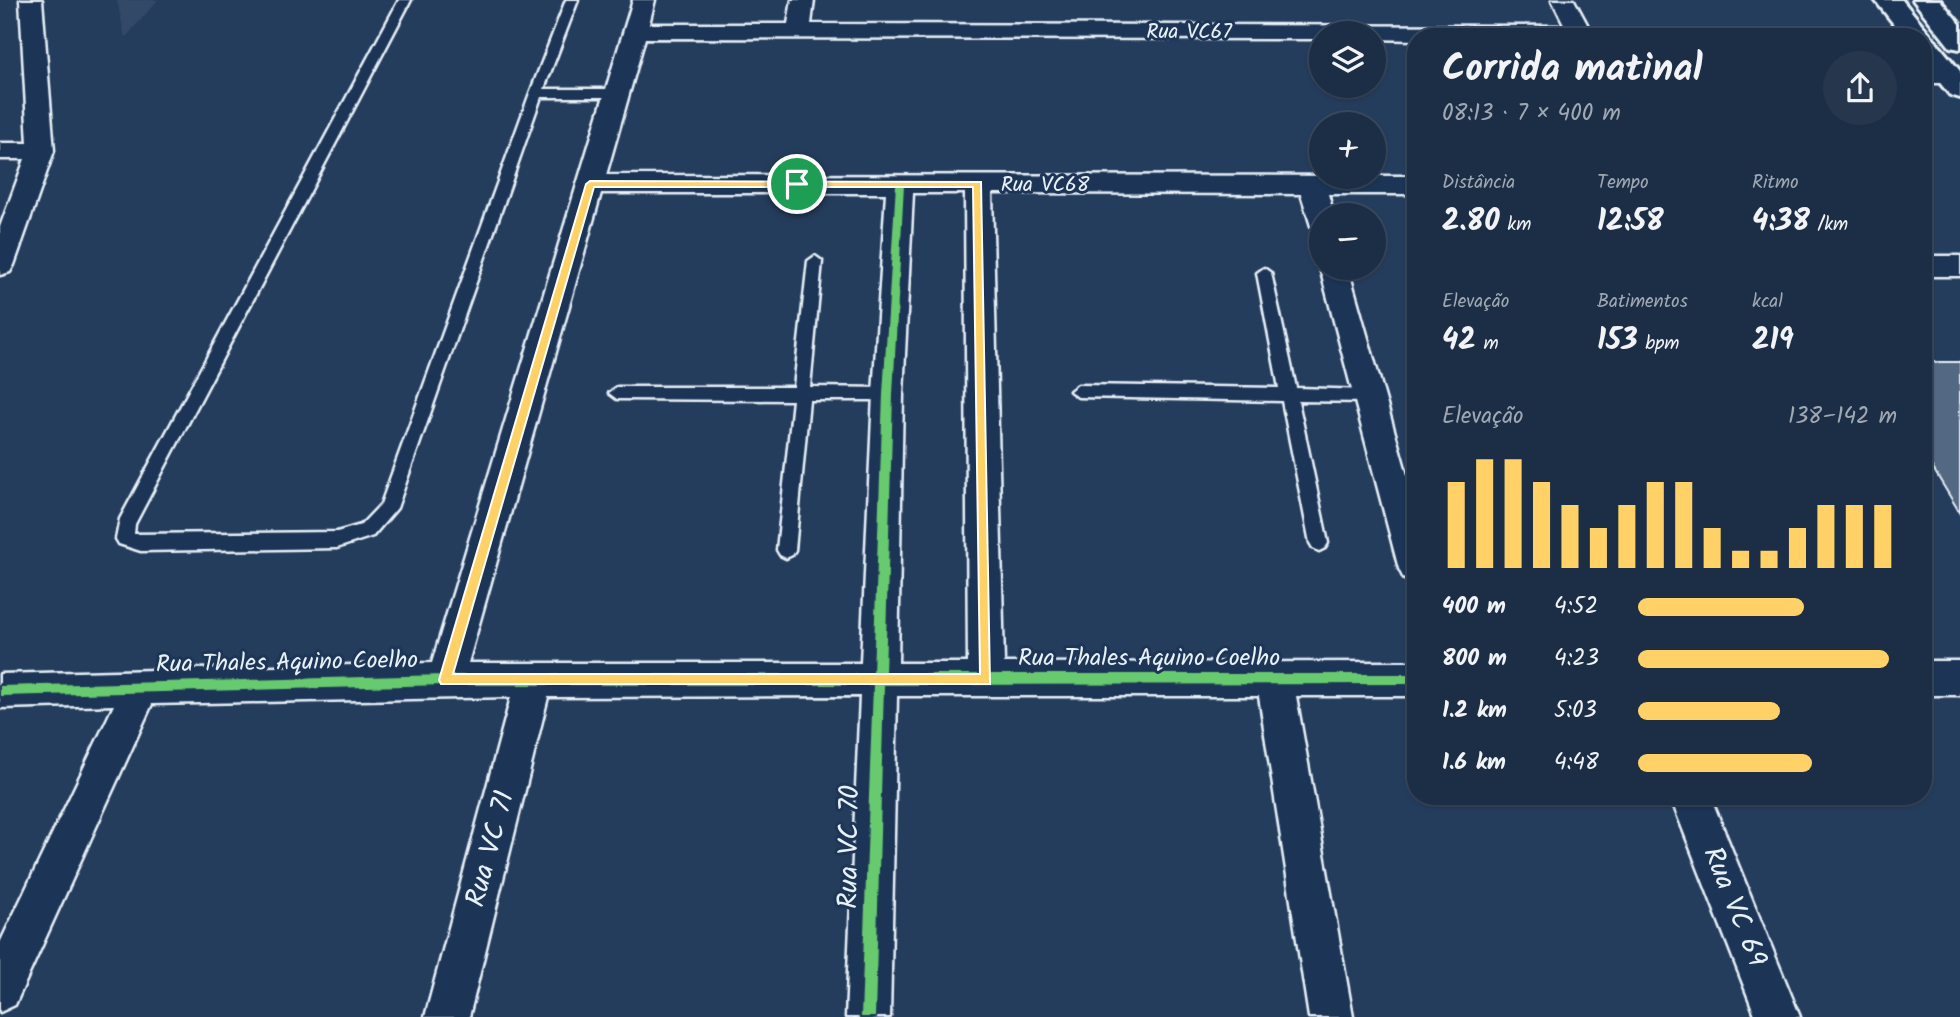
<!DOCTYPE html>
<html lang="pt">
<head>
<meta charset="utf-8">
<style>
	:root { --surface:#1c2e46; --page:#25364d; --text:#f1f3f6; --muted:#a0a8b3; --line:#3a4a5f; --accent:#ffd166 }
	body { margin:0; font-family:Kalam,sans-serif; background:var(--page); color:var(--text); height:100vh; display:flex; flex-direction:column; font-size:26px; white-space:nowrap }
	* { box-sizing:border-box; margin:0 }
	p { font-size:23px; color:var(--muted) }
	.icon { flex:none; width:38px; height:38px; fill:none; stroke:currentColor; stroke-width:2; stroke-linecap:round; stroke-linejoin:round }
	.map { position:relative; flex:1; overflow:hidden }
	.side { position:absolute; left:1407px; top:28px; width:525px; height:777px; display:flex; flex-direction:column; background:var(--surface); border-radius:28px; box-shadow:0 2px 5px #0004,0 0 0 2px var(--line) }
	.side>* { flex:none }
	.controls { position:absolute; left:1309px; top:21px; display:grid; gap:14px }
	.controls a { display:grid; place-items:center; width:77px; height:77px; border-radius:50%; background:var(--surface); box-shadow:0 2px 5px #0004,0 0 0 2px var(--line); font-size:35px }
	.pin { position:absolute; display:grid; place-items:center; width:60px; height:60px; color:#fff; margin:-30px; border:4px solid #fff; border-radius:50%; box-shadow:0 2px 7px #0007 }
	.round { display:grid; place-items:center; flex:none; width:74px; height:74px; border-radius:37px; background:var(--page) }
	.summary { display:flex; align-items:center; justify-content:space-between; height:119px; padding:0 35px }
	h1 { font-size:38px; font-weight:600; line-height:52px }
	.stats { display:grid; grid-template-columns:repeat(3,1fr); gap:10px; height:119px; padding:7px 35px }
	.stats div { display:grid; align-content:center }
	.stats b { font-size:30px; font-weight:600 }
	.stats small { font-size:19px; font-weight:400 }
	.stats p { font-size:19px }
	.chart { height:196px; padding:14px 35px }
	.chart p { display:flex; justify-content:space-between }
	.chart svg { width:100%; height:126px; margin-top:7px; stroke:var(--accent); stroke-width:6 }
	ul { padding:0 35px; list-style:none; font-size:23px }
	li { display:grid; grid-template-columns:112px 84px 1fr; align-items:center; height:52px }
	li i { height:18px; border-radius:9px; background:var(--accent) }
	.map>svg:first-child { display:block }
</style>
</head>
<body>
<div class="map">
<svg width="1960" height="1017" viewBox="0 0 1960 1017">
	<rect width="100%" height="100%" fill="#253d5d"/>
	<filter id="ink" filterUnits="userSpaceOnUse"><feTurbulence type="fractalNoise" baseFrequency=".0143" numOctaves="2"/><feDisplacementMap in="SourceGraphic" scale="14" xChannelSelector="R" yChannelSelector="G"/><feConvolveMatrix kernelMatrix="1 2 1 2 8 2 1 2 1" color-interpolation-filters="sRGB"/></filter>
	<g filter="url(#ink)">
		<polygon fill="#334a68" points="117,0 158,0 125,38"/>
		<polygon fill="#536782" stroke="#e8f1f8" stroke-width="2" points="1923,362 1960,362 1960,513 1923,452"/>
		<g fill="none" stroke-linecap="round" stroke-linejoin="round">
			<defs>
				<g id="lane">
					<polygon points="399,0 411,0 135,524 134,534 337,532 361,525 381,504 530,93 566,0 578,0 544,89 617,89 623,93 617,97 541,97 397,508 373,536 337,548 141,551 119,544 116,539 120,519"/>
					<polygon points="815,256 822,261 810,387 888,388 896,394 888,400 809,400 795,550 792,555 786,558 780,555 777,550 793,400 617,399 609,393 617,387 794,387 808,261"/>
					<polygon points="1264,268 1271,273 1296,388 1369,390 1377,396 1369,402 1298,401 1328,543 1325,548 1319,551 1313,548 1310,543 1282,401 1078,397 1070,391 1078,385 1279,388 1257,273"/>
				</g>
				<g id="street">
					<polygon points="20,0 42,0 54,151 14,265 10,272 0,275 0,227 25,159 0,159 0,143 28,143"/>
					<path d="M633,0H655L649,24H788L792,0H814L811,24L1565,26L1552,0H1574L1594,37H1416V40L1374,39V33H1321V39L645,38L606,175L1416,176V194H1328L1334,215H1321V228L1311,226L1301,194L992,193L1004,663L1416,662V696H1296L1353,1017H1309L1259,696H897L890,1017H846L860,696L548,697L469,1017H425L511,697L152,704L15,1005L0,1012V943L114,705L0,708V674L432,663ZM601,193H886L873,394L861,663H468ZM913,193H965L968,663H898L903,394Z"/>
					<polygon points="1923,69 1958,71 1960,78 1949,83 1923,83"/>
					<rect x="1923" y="256" width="37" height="20"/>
					<polygon points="1321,266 1321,268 1348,268 1416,507 1416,584 1404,579 1399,569 1320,268"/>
					<rect x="1923" y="661" width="37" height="34"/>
					<polygon points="1670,796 1710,796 1800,1017 1756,1017"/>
				</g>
				<g id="secondary">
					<polygon points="1875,0 1902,0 1960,71 1960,98 1950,95 1923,62 1923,37 1904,37"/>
					<polygon points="1913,0 1940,0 1960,24 1960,49 1950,47"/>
				</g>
			</defs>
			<use href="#lane" stroke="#e8f1f8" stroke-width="5"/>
			<use href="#street" stroke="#e8f1f8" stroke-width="5"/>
			<use href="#secondary" stroke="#e8f1f8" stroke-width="6"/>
			<use href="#lane" fill="#1d3557" fill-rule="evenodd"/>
			<use href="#street" fill="#1d3557" fill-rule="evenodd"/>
			<use href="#secondary" fill="#1d3557" fill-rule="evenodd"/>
			<defs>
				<polygon id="cycleway" points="900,181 904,184 893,394 885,674 1416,674 1416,684 884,685 875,1017 861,1017 873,685 445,685 0,696 0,686 445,675 873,674 883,394 896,184"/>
			</defs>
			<use href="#cycleway" stroke="#1d3557" stroke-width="5"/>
			<use href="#cycleway" fill="#67ca6e" fill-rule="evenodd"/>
		</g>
	</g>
	<path fill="#ffd166" stroke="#fff" stroke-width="2" fill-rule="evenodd" d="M590,181L981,182L990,684H441L439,680L586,184ZM594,187H973L980,674H453Z"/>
	<g text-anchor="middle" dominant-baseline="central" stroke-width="6" stroke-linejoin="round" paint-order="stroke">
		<g font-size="21" fill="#e8f1f8" stroke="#1d3557">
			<text x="1189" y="32">Rua VC67</text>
			<text x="1045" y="185">Rua VC68</text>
		</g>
		<g font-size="24" fill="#e8f1f8" stroke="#1d3557">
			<text x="1149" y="658">Rua Thales Aquino Coelho</text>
			<text transform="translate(287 663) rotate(-1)">Rua Thales Aquino Coelho</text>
		</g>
		<g font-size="28" fill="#e8f1f8" stroke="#1d3557">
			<text transform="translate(850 847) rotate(-89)">Rua VC 70</text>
			<text transform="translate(491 849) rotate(-75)">Rua VC 71</text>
			<text transform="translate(1734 907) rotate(68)">Rua VC 69</text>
		</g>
	</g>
</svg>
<div class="controls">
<a><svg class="icon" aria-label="layers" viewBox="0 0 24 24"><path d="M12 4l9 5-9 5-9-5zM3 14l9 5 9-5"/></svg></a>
<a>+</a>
<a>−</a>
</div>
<div class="pin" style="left:797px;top:184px;background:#1e9e55"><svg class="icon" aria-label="arrive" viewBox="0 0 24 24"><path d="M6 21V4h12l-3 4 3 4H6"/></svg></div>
<section class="side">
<div class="summary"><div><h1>Corrida matinal</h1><p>08:13 · 7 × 400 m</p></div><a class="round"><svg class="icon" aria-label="share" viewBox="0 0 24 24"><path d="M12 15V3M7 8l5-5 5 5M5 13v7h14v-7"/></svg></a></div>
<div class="stats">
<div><p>Distância</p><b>2.80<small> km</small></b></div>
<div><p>Tempo</p><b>12:58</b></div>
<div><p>Ritmo</p><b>4:38<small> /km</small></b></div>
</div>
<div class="stats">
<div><p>Elevação</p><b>42<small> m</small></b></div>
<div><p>Batimentos</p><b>153<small> bpm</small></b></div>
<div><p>kcal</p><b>219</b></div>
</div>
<div class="chart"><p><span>Elevação</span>138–142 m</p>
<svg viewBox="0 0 160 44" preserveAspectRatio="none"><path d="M5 44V14M15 44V6M25 44V6M35 44V14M45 44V22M55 44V30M65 44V22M75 44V14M85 44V14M95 44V30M105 44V38M115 44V38M125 44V30M135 44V22M145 44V22M155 44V22"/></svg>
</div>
<ul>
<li><b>400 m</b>4:52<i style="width:64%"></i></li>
<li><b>800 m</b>4:23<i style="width:97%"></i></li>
<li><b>1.2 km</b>5:03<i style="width:55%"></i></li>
<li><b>1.6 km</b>4:48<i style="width:67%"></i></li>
</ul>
</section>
</div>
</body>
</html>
